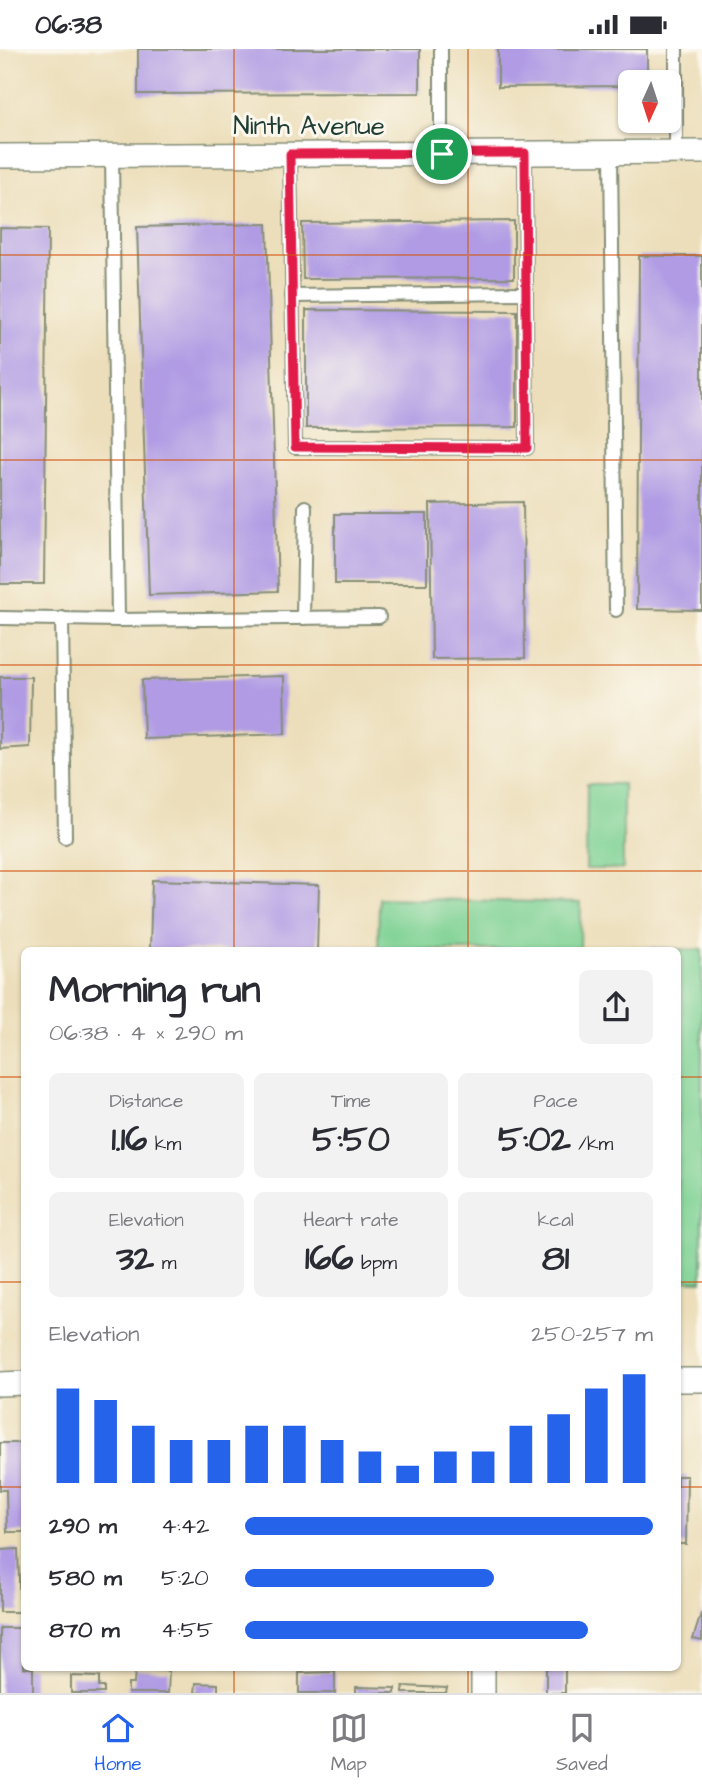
<!DOCTYPE html>
<html lang="en">
<head>
<meta charset="utf-8">
<style>
	:root { --surface:#fff; --page:#f2f2f3; --text:#2b2b33; --muted:#7c7c81; --line:#e1e1e2; --accent:#2563eb }
	body { margin:0; font-family:"Architects Daughter",sans-serif; background:var(--page); color:var(--text); height:100vh; display:flex; flex-direction:column; font-size:26px; white-space:nowrap }
	* { box-sizing:border-box; margin:0 }
	p { font-size:23px; color:var(--muted) }
	.icon { flex:none; width:38px; height:38px; fill:none; stroke:currentColor; stroke-width:2; stroke-linecap:round; stroke-linejoin:round }
	.map { position:relative; flex:1; overflow:hidden }
	.drawer { position:absolute; left:21px; top:898px; width:660px; height:724px; display:flex; flex-direction:column; background:var(--surface); border-radius:10px; box-shadow:0 2px 5px #0004 }
	.drawer>* { flex:none }
	.needle { width:46px; rotate:183deg }
	.buttons { position:absolute; left:618px; top:21px; display:grid; gap:14px }
	.buttons a { display:grid; place-items:center; width:63px; height:63px; border-radius:10px; background:var(--surface); box-shadow:0 2px 5px #0004; font-size:35px }
	.pin { position:absolute; display:grid; place-items:center; width:60px; height:60px; color:#fff; margin:-30px; border:4px solid #fff; border-radius:50%; box-shadow:0 2px 7px #0007 }
	.round { display:grid; place-items:center; flex:none; width:74px; height:74px; border-radius:10px; background:var(--page) }
	.head { display:flex; align-items:center; justify-content:space-between; height:119px; padding:0 28px }
	h1 { font-size:38px; font-weight:700; line-height:52px }
	.figures { display:grid; grid-template-columns:repeat(3,1fr); gap:10px; height:119px; padding:7px 28px }
	.figures div { display:grid; align-content:center; border-radius:10px; background:var(--page); text-align:center }
	.figures b { font-size:35px; font-weight:700 }
	.figures small { font-size:19px; font-weight:400 }
	.figures p { font-size:19px }
	.chart { height:196px; padding:14px 28px }
	.chart p { display:flex; justify-content:space-between }
	.chart svg { width:100%; height:126px; margin-top:7px; stroke:var(--accent); stroke-width:6 }
	ul { padding:0 28px; list-style:none; font-size:23px }
	li { display:grid; grid-template-columns:112px 84px 1fr; align-items:center; height:52px }
	li i { height:18px; border-radius:9px; background:var(--accent) }
	.status { display:flex; justify-content:space-between; align-items:center; height:49px; padding:0 35px; background:var(--surface); direction:ltr }
	.status svg { height:19px; fill:currentColor }
	.tabs { display:flex; justify-content:space-around; align-items:center; height:98px; border-top:2px solid var(--line); background:var(--surface); font-size:19px; color:var(--muted) }
	.tabs a { display:grid; justify-items:center; gap:4px }
	.tabs .on { color:var(--accent) }
	.map>svg:first-child { display:block }
</style>
</head>
<body>
<div class="status"><b>06:38</b><svg viewBox="0 0 49 12"><path d="M0 12V9h3v3zM5 12V6h3v6zM10 12V3h3v9zM15 12V0h3v12zM26 1h20v11H26zM47 4h2v5h-2z"/></svg></div>
<div class="map">
<svg width="702" height="1644" viewBox="0 0 702 1644">
	<rect width="100%" height="100%" fill="#fbf7ec"/>
	<filter id="ink" filterUnits="userSpaceOnUse"><feTurbulence type="fractalNoise" baseFrequency=".0143" numOctaves="2"/><feDisplacementMap in="SourceGraphic" scale="14" xChannelSelector="R" yChannelSelector="G"/><feConvolveMatrix kernelMatrix="1 2 1 2 8 2 1 2 1" color-interpolation-filters="sRGB"/></filter>
	<filter id="wash" filterUnits="userSpaceOnUse"><feTurbulence type="fractalNoise" baseFrequency=".00686" numOctaves="4" result="noise"/><feDisplacementMap in="SourceGraphic" scale="28" xChannelSelector="R" yChannelSelector="G"/><feGaussianBlur stdDeviation="1.57" result="paint"/><feColorMatrix in="noise" values="0 0 0 0 0 0 0 0 0 0 0 0 0 0 0 0 0 1.4 0 .05"/><feComposite in="paint" operator="in"/></filter>
	<g filter="url(#wash)">
		<rect width="100%" height="100%" fill="#ecdeba"/>
		<g fill="#7fd294" stroke="#4f8864" stroke-width="2">
			<polygon points="587,735 623,735 623,820 586,820"/>
			<polygon points="379,849 581,854 580,901 378,901"/>
			<polygon points="605,898 702,901 702,1232 677,1231 677,901 605,901"/>
		</g>
		<g id="blocks">
			<g fill="#b09be4">
				<polygon points="138,0 420,0 420,44 138,45"/>
				<polygon points="498,0 647,0 647,33 630,33 630,37 498,38"/>
				<polygon points="514,172 514,229 303,230 302,174"/>
				<polygon points="267,175 278,542 149,546 137,178"/>
				<polygon points="0,179 48,180 44,535 0,535"/>
				<polygon points="639,207 702,207 702,561 637,560"/>
				<polygon points="306,261 517,262 517,378 306,379"/>
				<polygon points="523,453 525,609 432,610 430,455"/>
				<rect x="335" y="465" width="92" height="70"/>
				<polygon points="284,627 285,685 144,690 142,631"/>
				<polygon points="0,628 31,628 30,698 0,700"/>
				<polygon points="152,831 319,836 317,901 150,901"/>
				<polygon points="0,1394 24,1394 24,1483 7,1483 6,1441 0,1441"/>
				<polygon points="677,1427 687,1427 686,1495 677,1495"/>
				<polygon points="18,1500 20,1563 0,1563 0,1501"/>
				<polygon points="701,1565 702,1565 702,1592 693,1590"/>
				<polygon points="0,1579 24,1579 24,1619 33,1619 33,1644 0,1644"/>
				<rect x="546" y="1619" width="19" height="25"/>
				<polygon points="135,1620 169,1622 168,1644 128,1644 128,1635 134,1635"/>
				<polygon points="335,1623 335,1644 299,1644 299,1624"/>
				<polygon points="71,1627 99,1628 99,1638 104,1638 104,1644 71,1644"/>
				<polygon points="196,1634 218,1635 218,1644 195,1644"/>
				<polygon points="403,1637 447,1639 446,1644 403,1644"/>
				<polygon points="356,1638 395,1639 395,1644 356,1644"/>
			</g>
		</g>
	</g>
	<g filter="url(#ink)">
		<use href="#blocks" fill-opacity="0" stroke="#868e77" stroke-width="2"/>
		<g fill="none" stroke-linecap="round" stroke-linejoin="round">
			<defs>
				<g id="lane">
					<polyline points="441,0 441,105"/>
					<polyline points="676,103 676,0"/>
					<polyline points="611,104 616,561"/>
					<polyline points="290,105 295,398 527,399 525,104"/>
					<polyline points="112,106 118,571 379,568"/>
					<polyline points="292,247 526,244"/>
					<polyline points="0,569 118,571"/>
					<polyline points="62,569 65,788"/>
					<polyline points="303,569 305,458"/>
				</g>
				<g id="street">
					<polyline points="0,107 702,103"/>
					<polyline points="677,1331 702,1331"/>
					<polyline points="0,1335 24,1334"/>
					<polyline points="483,1619 483,1644"/>
				</g>
			</defs>
			<use href="#lane" stroke="#868e77" stroke-width="16"/>
			<use href="#street" stroke="#868e77" stroke-width="26"/>
			<use href="#lane" stroke="#fff" stroke-width="12"/>
			<use href="#street" stroke="#fff" stroke-width="23"/>
		</g>
	</g>
	<g fill="none" stroke-linecap="round" stroke-linejoin="round" filter="url(#ink)">
		<defs>
			<polygon id="route" points="525,104 527,399 295,398 290,105"/>
		</defs>
		<use href="#route" stroke="#fff" stroke-width="14"/>
		<use href="#route" stroke="#e11d48" stroke-width="9"/>
	</g>
	<path fill="none" stroke="#d45610" stroke-width="2" stroke-opacity="0.55" d="M234,0V901M468,0V901M0,206H702M0,411H702M0,616H702M0,822H702M0,1028H24M677,1028H702M0,1233H24M677,1233H702M0,1438H24M677,1438H702M234,1619V1644M468,1619V1644"/>
	<g text-anchor="middle" dominant-baseline="central" stroke-width="6" stroke-linejoin="round" paint-order="stroke">
		<g font-size="26" fill="#1f3d34" stroke="#fbf7ec">
			<text x="309" y="77">Ninth Avenue</text>
		</g>
	</g>
</svg>
<div class="buttons">
<a><svg class="needle" viewBox="-14 -14 28 28"><path d="M0-13l5 13h-10z" fill="#e53935"/><path d="M0 13l5-13h-10z" fill="#7c7c81"/></svg></a>
</div>
<div class="pin" style="left:442px;top:105px;background:#1e9e55"><svg class="icon" aria-label="arrive" viewBox="0 0 24 24"><path d="M6 21V4h12l-3 4 3 4H6"/></svg></div>
<section class="drawer">
<div class="head"><div><h1>Morning run</h1><p>06:38 · 4 × 290 m</p></div><a class="round"><svg class="icon" aria-label="share" viewBox="0 0 24 24"><path d="M12 15V3M7 8l5-5 5 5M5 13v7h14v-7"/></svg></a></div>
<div class="figures">
<div><p>Distance</p><b>1.16<small> km</small></b></div>
<div><p>Time</p><b>5:50</b></div>
<div><p>Pace</p><b>5:02<small> /km</small></b></div>
</div>
<div class="figures">
<div><p>Elevation</p><b>32<small> m</small></b></div>
<div><p>Heart rate</p><b>166<small> bpm</small></b></div>
<div><p>kcal</p><b>81</b></div>
</div>
<div class="chart"><p><span>Elevation</span>250–257 m</p>
<svg viewBox="0 0 160 44" preserveAspectRatio="none"><path d="M5 44V11M15 44V15M25 44V24M35 44V29M45 44V29M55 44V24M65 44V24M75 44V29M85 44V33M95 44V38M105 44V33M115 44V33M125 44V24M135 44V20M145 44V11M155 44V6"/></svg>
</div>
<ul>
<li><b>290 m</b>4:42<i style="width:100%"></i></li>
<li><b>580 m</b>5:20<i style="width:61%"></i></li>
<li><b>870 m</b>4:55<i style="width:84%"></i></li>
</ul>
</section>
</div>
<nav class="tabs">
<a class="on"><svg class="icon" aria-label="home" viewBox="0 0 24 24"><path d="M3 11l9-7 9 7M6 9v11h12V9"/></svg>Home</a>
<a><svg class="icon" aria-label="map" viewBox="0 0 24 24"><path d="M3 6l6-2 6 2 6-2v14l-6 2-6-2-6 2zM9 4v14M15 6v14"/></svg>Map</a>
<a><svg class="icon" aria-label="saved" viewBox="0 0 24 24"><path d="M7 4h10v16l-5-4-5 4z"/></svg>Saved</a>
</nav>
</body>
</html>
